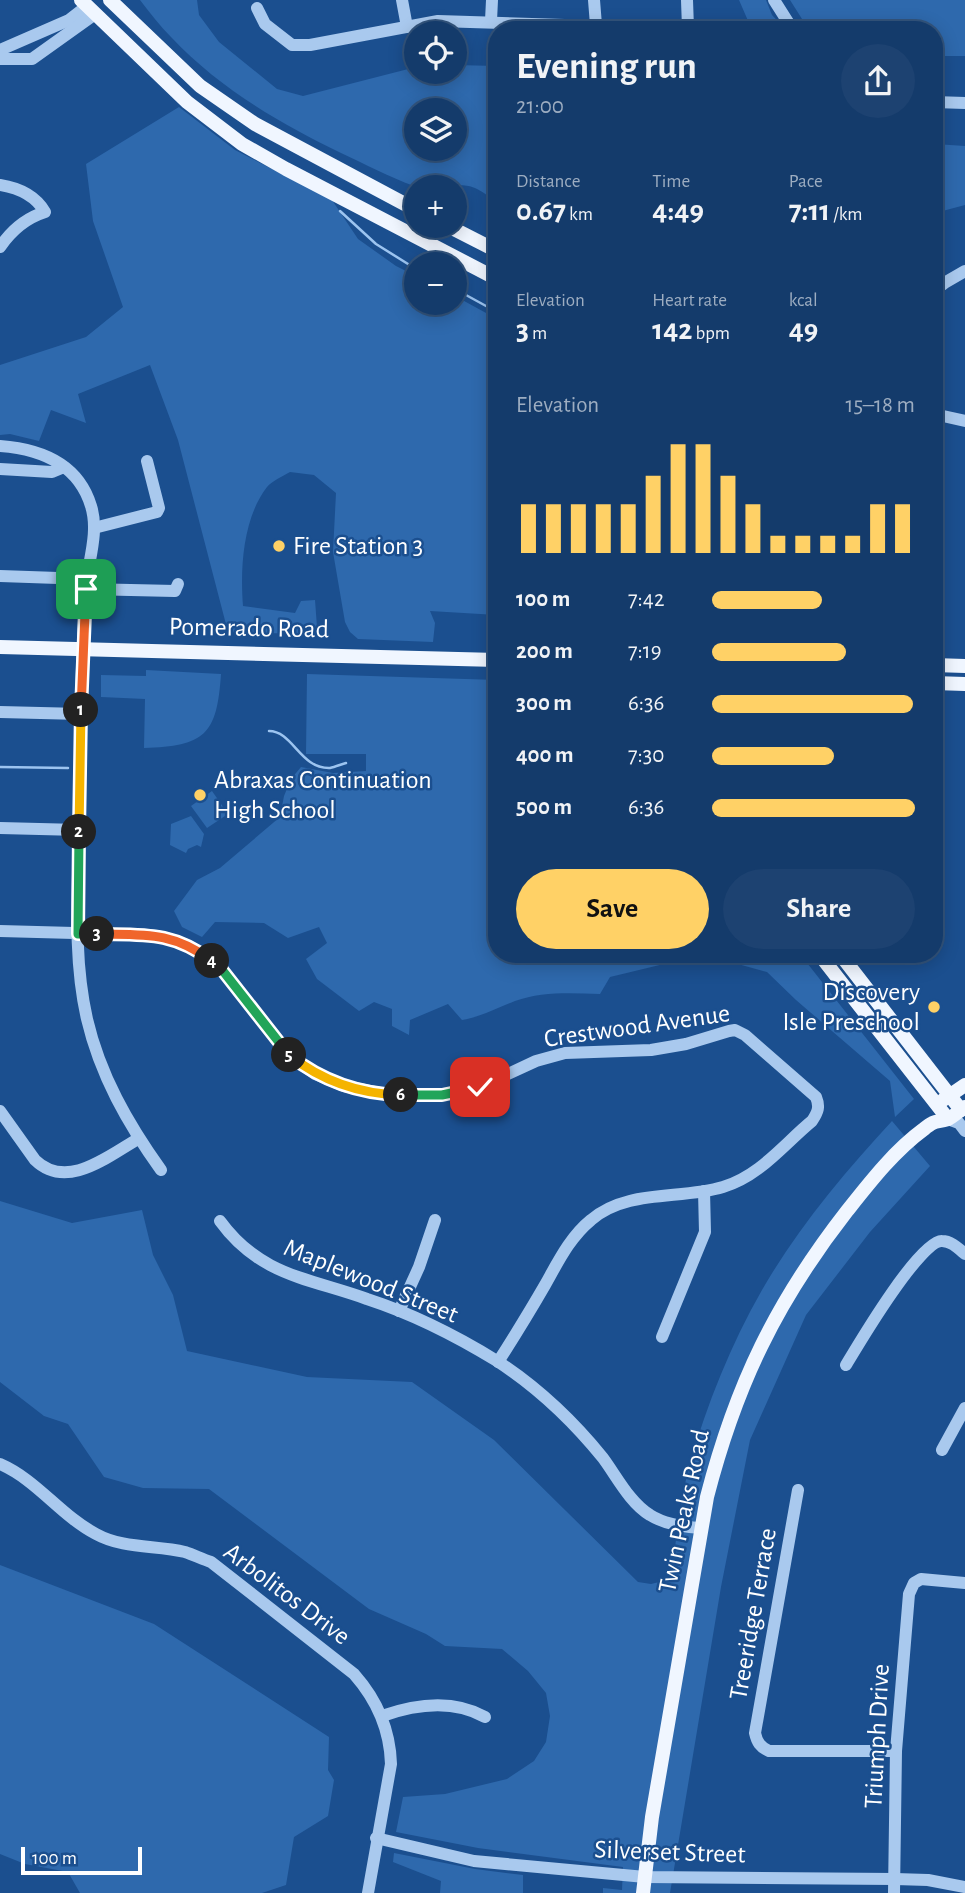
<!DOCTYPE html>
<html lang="en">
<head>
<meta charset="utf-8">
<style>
	:root { --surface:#143b6b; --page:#1d4271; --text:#f1f3f6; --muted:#9dadc1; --line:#33557e; --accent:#ffd166 }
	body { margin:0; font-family:"Alegreya Sans",sans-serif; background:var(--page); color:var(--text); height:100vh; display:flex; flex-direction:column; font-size:26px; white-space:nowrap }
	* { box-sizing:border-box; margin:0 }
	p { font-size:23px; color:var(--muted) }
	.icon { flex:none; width:38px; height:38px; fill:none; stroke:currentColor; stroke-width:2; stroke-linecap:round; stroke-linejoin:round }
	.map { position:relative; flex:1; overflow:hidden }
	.details { position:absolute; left:488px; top:21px; width:455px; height:942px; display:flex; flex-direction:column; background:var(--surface); border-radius:28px; box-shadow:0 4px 18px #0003,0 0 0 2px var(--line) }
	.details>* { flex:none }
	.buttons { position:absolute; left:404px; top:21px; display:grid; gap:14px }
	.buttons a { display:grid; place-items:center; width:63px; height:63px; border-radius:50%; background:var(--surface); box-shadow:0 4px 18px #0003,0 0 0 2px var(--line); font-size:35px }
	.scale { position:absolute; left:21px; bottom:18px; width:121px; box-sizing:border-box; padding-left:7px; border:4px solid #fff; border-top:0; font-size:19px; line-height:24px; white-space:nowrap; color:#fff; -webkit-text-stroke:5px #1b4f8f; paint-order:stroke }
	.pin { position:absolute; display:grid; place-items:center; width:60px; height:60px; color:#fff; margin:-30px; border-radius:14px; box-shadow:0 4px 10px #0006 }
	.km { position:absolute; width:35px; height:35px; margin:-18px; border-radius:50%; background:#222; color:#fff; font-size:19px; line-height:35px; text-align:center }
	.round { display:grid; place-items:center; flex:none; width:74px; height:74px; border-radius:37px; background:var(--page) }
	.headline { display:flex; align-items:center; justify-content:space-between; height:119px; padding:0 28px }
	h1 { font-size:38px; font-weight:600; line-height:52px }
	.stats { display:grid; grid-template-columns:repeat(3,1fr); gap:10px; height:119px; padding:7px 28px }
	.stats div { display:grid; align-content:center }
	.stats b { font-size:30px; font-weight:600 }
	.stats small { font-size:19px; font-weight:400 }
	.stats p { font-size:19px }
	.chart { height:196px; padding:14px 28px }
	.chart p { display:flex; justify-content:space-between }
	.chart svg { width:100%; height:126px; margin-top:7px; stroke:var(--accent); stroke-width:6 }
	.primary-button { display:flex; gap:14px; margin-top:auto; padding:14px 28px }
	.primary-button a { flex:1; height:80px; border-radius:42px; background:var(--accent); color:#111; font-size:28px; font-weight:600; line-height:80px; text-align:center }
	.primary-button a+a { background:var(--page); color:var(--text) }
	ul { padding:0 28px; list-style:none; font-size:23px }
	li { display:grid; grid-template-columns:112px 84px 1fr; align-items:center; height:52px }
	li i { height:18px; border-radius:9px; background:var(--accent) }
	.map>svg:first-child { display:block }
</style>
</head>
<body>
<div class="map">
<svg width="965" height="1893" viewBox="0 0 965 1893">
	<rect width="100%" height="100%" fill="#1b4f8f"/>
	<g fill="#2e69ad" fill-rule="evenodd">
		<path d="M140,0H197L199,15L219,42L277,89L303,96L416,67V72H455V65L497,66V204C460,167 448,198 414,186C389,177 365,164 341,153C279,123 219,88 171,37C160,26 150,13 140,0ZM416,110H455V149H416Z"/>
		<polygon points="739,0 766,0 772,15 786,30 752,30"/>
		<polygon points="790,0 965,0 965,56 935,56 934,30 809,30"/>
		<path d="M179,107L235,150L332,200L358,239L396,266L416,276V303H455V296L497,319V615L430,611L435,623L433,642L358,639L350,632L345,622L333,552L336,493L314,475L290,472C283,476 272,481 267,487C243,518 240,568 243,606L295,613L301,601L315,600L317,627L309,634L228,632L178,440L150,365L78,394L86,423L51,410L39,441L10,434L0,435V365L86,337L123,307L93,221L86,164Z"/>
		<polygon points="935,144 965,146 965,205 935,213"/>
		<path d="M146,670L221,674C217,735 205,746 144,748L145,699L101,697V675L146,676Z"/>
		<path d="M307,674L497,680V954H800L914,1099L895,1117L890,1081L796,1000L767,972L727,961L668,963L610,977L600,994C572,993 542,991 515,1001C497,1008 483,1016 462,1020L448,1004L410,1020L409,1035L392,1026V1009L374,1002L359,1011L317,979L306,959L327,943L319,927L288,938L264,923L215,922L202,937L182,927L174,911L197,880L220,868L280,817L284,796L291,779L301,767L333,773L366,771V754H306Z"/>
		<polygon points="212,791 228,814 207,828 191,806"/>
		<polygon points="191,816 204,834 201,847 197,845 188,849 186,853 170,845 171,824"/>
		<path d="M892,1121L930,1166L870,1232L806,1315L750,1440L721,1587L670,1893H603V1888L622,1890L623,1867L478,1848L396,1832L403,1797L445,1794L507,1779L534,1761L546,1742L550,1716L546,1693L528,1671L502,1649L445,1646L426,1634L369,1609L209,1489L143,1488L104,1477L68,1424L44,1416L0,1382V1201L72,1223L142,1210L153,1255L173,1295L187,1351L307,1377L412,1382L494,1440L638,1582L651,1584L671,1579C676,1540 680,1501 690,1463C707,1404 731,1344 762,1290C797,1229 844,1173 892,1121Z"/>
		<polygon points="0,1565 154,1624 329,1737 328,1770 334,1780 328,1816 294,1837 286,1885 262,1893 80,1893 68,1872 25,1864 0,1854"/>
		<polygon points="394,1853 475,1869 523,1875 523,1893 440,1893 441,1881 393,1862"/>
	</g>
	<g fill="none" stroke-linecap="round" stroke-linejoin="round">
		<g stroke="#9cc4f0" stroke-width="2.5">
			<polyline points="340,211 376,244 416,269"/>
			<polyline points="455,289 497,312"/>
			<path d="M269,731C293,731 300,769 330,768C335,767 342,764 346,763"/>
			<polyline points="0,767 68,768"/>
		</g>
		<g stroke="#a9c9ee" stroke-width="12">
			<polyline points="402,0 407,27"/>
			<polyline points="594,0 596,25"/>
			<polyline points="687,0 688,28"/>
			<polyline points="774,0 793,30"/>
			<polyline points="257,8 265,24 292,45 310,45 438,21 726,30"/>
			<polyline points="491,21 492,0"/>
			<polyline points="0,50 69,20 87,6"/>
			<polyline points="0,59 32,59 95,14"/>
			<polyline points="934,102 965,103"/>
			<path d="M0,185C19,188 35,195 45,212C26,218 11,231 0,247"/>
			<polyline points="934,291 946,282 965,271"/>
			<polyline points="934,414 965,421"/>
			<path d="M0,446C40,449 78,463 91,506C99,531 89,559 86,584C84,603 84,623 83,643C80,706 80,770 79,834C78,895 73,958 87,1019C100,1075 128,1124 161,1170"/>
			<polyline points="0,469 52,472 64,467"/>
			<polyline points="94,528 157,512 159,508 147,461"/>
			<polyline points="0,576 87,579"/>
			<polyline points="86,589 175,591 178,584"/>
			<polyline points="0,712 81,714"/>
			<polyline points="0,828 79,830"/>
			<path d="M0,931L148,935C179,938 202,950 223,971L289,1055L315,1074L344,1086L385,1094L442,1095L480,1087L536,1061L565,1053L651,1050L686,1044L729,1031L735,1030L745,1035L816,1097C820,1107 818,1112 812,1121C784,1144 760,1176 723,1187C680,1200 627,1189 591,1220C570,1237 558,1262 545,1285C530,1311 514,1337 498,1362"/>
			<path d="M0,1111L35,1160C67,1191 108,1156 138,1139"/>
			<polyline points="948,1119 959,1123 965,1131"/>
			<path d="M220,1221C260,1276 309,1278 367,1299C410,1313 458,1337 497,1361C537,1387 573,1421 603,1458C617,1477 630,1503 650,1515C664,1524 685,1527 701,1528"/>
			<polyline points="399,1311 419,1267 435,1220"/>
			<polyline points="662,1337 705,1232 704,1191"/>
			<path d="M846,1365C858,1345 920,1240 942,1241C951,1241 958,1248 965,1254"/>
			<polyline points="942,1450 965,1408"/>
			<path d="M0,1464C37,1480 60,1515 96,1534C123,1549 156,1545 185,1552C194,1555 202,1559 211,1562L354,1674C377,1700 390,1729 391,1764L368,1893"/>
			<path d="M798,1490L755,1733C757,1742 760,1747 769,1751H896"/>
			<path d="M382,1716C416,1704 453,1699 485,1717"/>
			<polyline points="376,1838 474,1861 645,1877 895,1879 928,1880 965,1887"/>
			<polyline points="894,1893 896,1751 909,1594 914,1583 921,1579 965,1583"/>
		</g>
		<g stroke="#f0f6ff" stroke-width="14">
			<polyline points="81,0 187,102 242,144 286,169 497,279"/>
			<polyline points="110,0 200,86 255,124 416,210"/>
			<polyline points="448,226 497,251"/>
			<polyline points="0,647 497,660"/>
			<polyline points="934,665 965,666"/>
			<polyline points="934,683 965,684"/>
			<polyline points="819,954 948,1119"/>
			<polyline points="840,954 961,1110"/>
			<polyline points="943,1100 965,1085"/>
			<path d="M643,1893L652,1817L707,1497C736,1385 776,1302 847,1211C870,1182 894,1151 924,1129C936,1119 936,1123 948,1119C953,1117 960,1110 965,1107"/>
		</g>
	</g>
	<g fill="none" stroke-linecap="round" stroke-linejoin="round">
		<defs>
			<polyline id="split-1" points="81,710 86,589"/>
			<polyline id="split-2" points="79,832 81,710"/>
			<polyline id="split-3" points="79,832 78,934 97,934"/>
			<path id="split-4" d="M97,934C144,935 172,931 212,961"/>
			<polyline id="split-5" points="212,961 223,971 289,1055"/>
			<path id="split-6" d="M289,1055C322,1081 359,1094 401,1095"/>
			<polyline id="split-7" points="401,1095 442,1095 480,1087"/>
		</defs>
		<use href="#split-1" stroke="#fff" stroke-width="14"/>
		<use href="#split-2" stroke="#fff" stroke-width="14"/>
		<use href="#split-3" stroke="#fff" stroke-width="14"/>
		<use href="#split-4" stroke="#fff" stroke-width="14"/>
		<use href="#split-5" stroke="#fff" stroke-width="14"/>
		<use href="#split-6" stroke="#fff" stroke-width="14"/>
		<use href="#split-7" stroke="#fff" stroke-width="14"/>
		<use href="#split-1" stroke="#f0652b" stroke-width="9"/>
		<use href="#split-2" stroke="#f5b400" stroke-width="9"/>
		<use href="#split-3" stroke="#22a559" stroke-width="9"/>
		<use href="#split-4" stroke="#f0652b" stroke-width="9"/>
		<use href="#split-5" stroke="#22a559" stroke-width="9"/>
		<use href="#split-6" stroke="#f5b400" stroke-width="9"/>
		<use href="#split-7" stroke="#22a559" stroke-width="9"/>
	</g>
	<g fill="#ffd166" stroke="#1b4f8f" stroke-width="2.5">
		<circle cx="279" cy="546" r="7"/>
		<circle cx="200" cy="795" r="7"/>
		<circle cx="934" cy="1007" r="7"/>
	</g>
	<g text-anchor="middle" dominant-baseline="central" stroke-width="5" stroke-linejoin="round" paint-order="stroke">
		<g font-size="26" fill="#fff" stroke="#1b4f8f" text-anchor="start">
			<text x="293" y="546">Fire Station 3</text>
			<text x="214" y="780">Abraxas Continuation<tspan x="214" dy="30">High School</tspan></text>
			<text x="920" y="992" text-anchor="end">Discovery<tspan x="920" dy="30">Isle Preschool</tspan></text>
		</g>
		<g font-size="26" fill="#fff" stroke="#1b4f8f">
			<text transform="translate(249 628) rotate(1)">Pomerado Road</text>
			<text transform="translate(637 1026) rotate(-8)">Crestwood Avenue</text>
			<text transform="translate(371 1281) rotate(22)">Maplewood Street</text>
			<text transform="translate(684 1511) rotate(-78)">Twin Peaks Road</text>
			<text transform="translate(287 1594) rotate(37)">Arbolitos Drive</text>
			<text transform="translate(753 1614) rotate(-80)">Treeridge Terrace</text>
			<text transform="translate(877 1736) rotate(-87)">Triumph Drive</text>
			<text transform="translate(670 1852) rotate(2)">Silverset Street</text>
		</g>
	</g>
</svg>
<div class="buttons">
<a><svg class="icon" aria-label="locate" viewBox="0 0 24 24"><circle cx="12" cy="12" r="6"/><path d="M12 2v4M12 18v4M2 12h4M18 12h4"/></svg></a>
<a><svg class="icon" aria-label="layers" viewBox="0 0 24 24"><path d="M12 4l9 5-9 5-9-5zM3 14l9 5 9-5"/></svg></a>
<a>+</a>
<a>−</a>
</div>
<div class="scale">100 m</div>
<div class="pin" style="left:86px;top:589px;background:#1e9e55"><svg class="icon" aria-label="arrive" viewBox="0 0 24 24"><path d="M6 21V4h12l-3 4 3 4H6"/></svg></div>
<div class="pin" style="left:480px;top:1087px;background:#d93025"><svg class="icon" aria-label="check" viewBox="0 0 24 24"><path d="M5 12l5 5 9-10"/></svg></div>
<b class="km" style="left:81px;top:710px">1</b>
<b class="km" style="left:79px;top:832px">2</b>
<b class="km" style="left:97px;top:934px">3</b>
<b class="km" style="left:212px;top:961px">4</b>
<b class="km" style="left:289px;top:1055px">5</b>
<b class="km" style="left:401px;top:1095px">6</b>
<section class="details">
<div class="headline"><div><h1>Evening run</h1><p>21:00</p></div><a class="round"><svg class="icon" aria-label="share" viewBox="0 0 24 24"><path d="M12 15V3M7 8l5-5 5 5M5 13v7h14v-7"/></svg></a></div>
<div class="stats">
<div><p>Distance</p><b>0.67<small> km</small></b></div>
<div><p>Time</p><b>4:49</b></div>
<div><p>Pace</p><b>7:11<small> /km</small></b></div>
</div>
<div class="stats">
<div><p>Elevation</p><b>3<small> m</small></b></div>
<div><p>Heart rate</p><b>142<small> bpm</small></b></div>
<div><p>kcal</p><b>49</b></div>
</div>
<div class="chart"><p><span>Elevation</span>15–18 m</p>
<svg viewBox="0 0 160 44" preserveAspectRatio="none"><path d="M5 44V27M15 44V27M25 44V27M35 44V27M45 44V27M55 44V17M65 44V6M75 44V6M85 44V17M95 44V27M105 44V38M115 44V38M125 44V38M135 44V38M145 44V27M155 44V27"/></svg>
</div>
<ul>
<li><b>100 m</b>7:42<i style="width:54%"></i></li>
<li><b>200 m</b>7:19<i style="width:66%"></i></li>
<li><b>300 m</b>6:36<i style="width:99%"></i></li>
<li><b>400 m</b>7:30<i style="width:60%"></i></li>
<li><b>500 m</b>6:36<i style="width:100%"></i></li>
</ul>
<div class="primary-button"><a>Save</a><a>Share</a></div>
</section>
</div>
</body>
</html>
